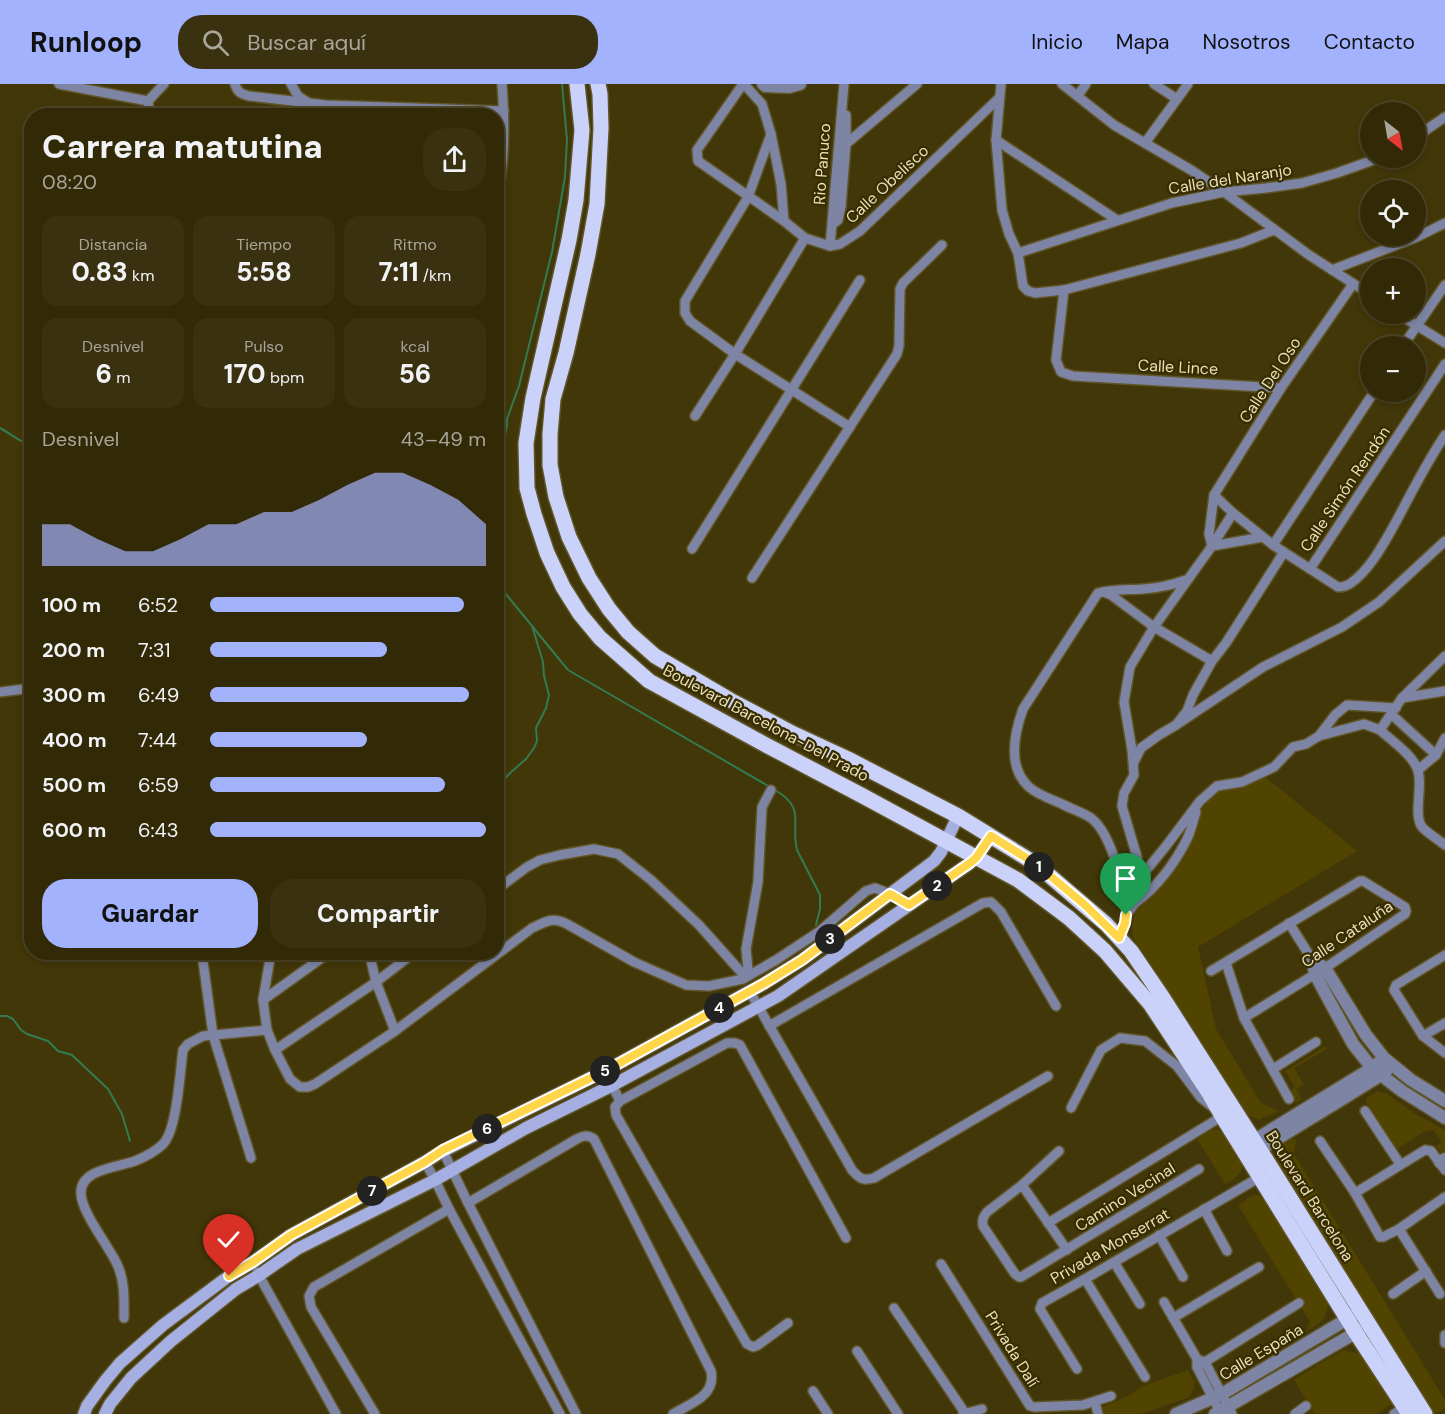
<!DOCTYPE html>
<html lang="es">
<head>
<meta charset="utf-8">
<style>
	:root { --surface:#322906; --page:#3a3110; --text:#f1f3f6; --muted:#a8a69b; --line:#4d4528; --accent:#a3b2fd }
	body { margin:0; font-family:"DM Sans",sans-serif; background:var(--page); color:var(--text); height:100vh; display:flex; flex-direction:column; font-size:22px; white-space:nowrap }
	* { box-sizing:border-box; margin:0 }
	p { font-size:20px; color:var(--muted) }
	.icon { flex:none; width:33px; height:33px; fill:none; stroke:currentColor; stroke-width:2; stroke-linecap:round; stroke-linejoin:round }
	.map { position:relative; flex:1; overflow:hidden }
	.side { position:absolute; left:24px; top:24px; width:480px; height:852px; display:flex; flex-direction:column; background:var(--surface); border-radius:24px; box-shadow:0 3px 9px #0003,0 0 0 2px var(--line) }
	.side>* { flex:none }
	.needle { width:39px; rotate:149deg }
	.controls { position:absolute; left:1360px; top:18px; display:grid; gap:12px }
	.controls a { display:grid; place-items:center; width:66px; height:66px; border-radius:50%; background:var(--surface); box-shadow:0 3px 9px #0003,0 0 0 2px var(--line); font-size:30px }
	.pin { position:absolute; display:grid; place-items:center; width:51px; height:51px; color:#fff; margin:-62px -26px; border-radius:50% 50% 50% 0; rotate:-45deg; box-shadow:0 0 6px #0007 }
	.pin .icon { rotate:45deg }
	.km { position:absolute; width:30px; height:30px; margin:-15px; border-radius:50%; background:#222; color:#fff; font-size:16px; line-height:30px; text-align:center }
	.round { display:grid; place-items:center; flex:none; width:63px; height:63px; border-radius:24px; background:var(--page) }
	.overview { display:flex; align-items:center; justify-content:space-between; height:102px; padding:0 18px }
	h1 { font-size:33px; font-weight:800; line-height:45px }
	.stats { display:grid; grid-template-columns:repeat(3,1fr); gap:9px; height:102px; padding:6px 18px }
	.stats div { display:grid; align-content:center; border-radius:15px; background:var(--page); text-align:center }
	.stats b { font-size:26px; font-weight:800 }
	.stats small { font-size:16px; font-weight:400 }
	.stats p { font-size:16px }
	.chart { height:168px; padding:12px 18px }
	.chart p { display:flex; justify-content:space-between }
	.chart svg { width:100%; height:108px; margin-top:6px; fill:var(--accent); opacity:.7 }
	.primary-button { display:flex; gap:12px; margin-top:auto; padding:12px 18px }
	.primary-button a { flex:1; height:69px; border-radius:24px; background:var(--accent); color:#111; font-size:24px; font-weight:800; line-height:69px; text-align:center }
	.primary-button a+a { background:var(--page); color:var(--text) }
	ul { padding:0 18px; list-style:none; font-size:20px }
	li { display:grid; grid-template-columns:96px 72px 1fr; align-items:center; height:45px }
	li i { height:15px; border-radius:8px; background:var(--accent) }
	header { display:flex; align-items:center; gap:36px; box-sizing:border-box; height:84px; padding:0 30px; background:var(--accent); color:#111 }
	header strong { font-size:28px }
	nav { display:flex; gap:33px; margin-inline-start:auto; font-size:21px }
	.search { width:420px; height:54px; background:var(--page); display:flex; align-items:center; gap:15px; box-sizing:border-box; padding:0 21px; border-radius:24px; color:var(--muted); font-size:22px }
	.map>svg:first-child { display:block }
</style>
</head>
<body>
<header>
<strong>Runloop</strong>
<div class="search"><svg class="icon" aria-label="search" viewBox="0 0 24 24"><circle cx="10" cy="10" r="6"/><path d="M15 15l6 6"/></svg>Buscar aquí</div>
<nav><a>Inicio</a><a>Mapa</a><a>Nosotros</a><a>Contacto</a></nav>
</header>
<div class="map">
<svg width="1445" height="1330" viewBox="0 0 1445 1330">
	<rect width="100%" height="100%" fill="#423708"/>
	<g fill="#514300">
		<path d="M1260,689L1357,767L1198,863L1216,945L1261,1019L1279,1027L1281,1026L1259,1036L1247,1030L1133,853C1131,843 1134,830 1138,820L1168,786L1200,717L1217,702Z"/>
		<polygon points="1326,962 1327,965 1294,984 1304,1000 1296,1005 1302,1015 1296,1019 1289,1007 1295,1003 1285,987"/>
		<polygon points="1378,1007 1387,1010 1414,1029 1445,1046 1445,1068 1442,1070 1436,1062 1442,1058 1433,1046 1423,1048 1396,1066 1366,1018 1367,1017 1366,1014"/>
		<path d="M1216,1045C1229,1049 1236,1068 1243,1080C1242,1091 1234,1095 1225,1100L1197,1055L1211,1046Z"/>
		<path d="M1292,1055L1296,1056L1294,1070L1445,1316V1324L1435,1330H1433L1278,1079C1274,1065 1282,1062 1292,1055Z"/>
		<path d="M1253,1111H1258L1265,1115L1328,1219C1327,1237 1319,1239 1306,1248L1310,1238L1238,1121Z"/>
		<polygon points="1344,1266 1360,1270 1363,1272 1392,1320 1376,1330 1314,1330 1294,1296 1327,1275"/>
		<polygon points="1188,1286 1195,1300 1190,1313 1141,1330 1101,1330 1102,1323 1126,1313 1143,1302"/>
	</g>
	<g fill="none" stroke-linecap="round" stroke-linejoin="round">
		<g stroke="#337b51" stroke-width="2">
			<path d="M0,344C11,350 20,358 32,362"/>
			<polyline points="496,367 504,355 507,342 507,335 519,302 552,168 565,93 567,56 562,0"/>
			<polyline points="496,498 532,542 543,578 544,592 549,611 546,624 536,644 537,657 534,664 526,675 510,689 496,705"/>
			<polyline points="532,542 568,586 770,703"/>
			<path d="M775,706C807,725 790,738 797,766L820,811V825L816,841"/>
			<polyline points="0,932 7,932 13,935 21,946 27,950 48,957 58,967 72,971 108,1005 122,1030 130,1057"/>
		</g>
		<defs>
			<g id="minor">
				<polyline points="59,0 148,17 164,0"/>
				<path d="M235,0C237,8 241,10 249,12L326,21L504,27"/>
				<polyline points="291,0 298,12 307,18"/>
				<polyline points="743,0 697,66 698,77 784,137 805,154 830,162 840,160 860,147 999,14"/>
				<polyline points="744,0 762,20 771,50 781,100 784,137"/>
				<polyline points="1001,0 996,56 1002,126 1009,150 1018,169 1023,202 1028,207 1035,209 1064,206 1241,159 1274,146"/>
				<polyline points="1062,0 1114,41 1191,86 1224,108 1309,171 1371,211"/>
				<polyline points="1154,0 1177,15"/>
				<polyline points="1078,11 1086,0"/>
				<polyline points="148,17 150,32"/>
				<polyline points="771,50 748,113 685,217 685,229 690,237 735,270 850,343"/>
				<polyline points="1416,53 1445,33"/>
				<polyline points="996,56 1117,136"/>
				<polyline points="1145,59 1188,0"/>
				<polyline points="846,60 917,0"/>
				<path d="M496,120C505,78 505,43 502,0"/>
				<polyline points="833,140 838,136 841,123 846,60 846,31"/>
				<polyline points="830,162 844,0"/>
				<polyline points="1018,169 1172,119 1224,108 1266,104 1302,99 1337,89 1379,74"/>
				<polyline points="1332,186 1417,153 1445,139"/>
				<polyline points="1064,206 1056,276 1061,288 1073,292 1281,304"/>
				<polyline points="1398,230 1445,259"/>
				<polyline points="1403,262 1445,201"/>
				<polyline points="695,332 735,270 805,154"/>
				<path d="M1214,411L1233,429L1273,461L1338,503C1343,503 1347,502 1351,499C1371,485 1385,457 1397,436C1412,407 1427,378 1445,351"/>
				<polyline points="1263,453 1212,462 1209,450 1214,411 1281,304 1353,200"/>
				<polyline points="1273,461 1374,308"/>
				<polyline points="692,465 860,196"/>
				<polyline points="1310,485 1445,280"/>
				<polyline points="752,494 897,270 899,262 900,205 903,199 942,161"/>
				<polyline points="1104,508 1111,511 1154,543 1212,577"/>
				<path d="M1445,572L1402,614L1380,646C1391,656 1414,672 1418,687C1423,702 1413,730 1422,743C1425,747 1440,757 1445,761"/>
				<polyline points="0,608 32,604"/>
				<polyline points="1402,614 1445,607"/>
				<polyline points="1391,630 1436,671"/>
				<polyline points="1176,641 1263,583 1342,543 1379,518 1445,457"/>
				<polyline points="1319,652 1364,640 1380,646"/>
				<polyline points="1134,678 1141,664 1159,651 1176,641 1187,627 1193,611 1212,577 1226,559 1284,468"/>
				<polyline points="1418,686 1436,671 1445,654"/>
				<polyline points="1140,794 1166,762 1200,717 1217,702 1242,698 1274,683 1293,663 1306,660 1319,652 1335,631 1347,621 1396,624"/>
				<polyline points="496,806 527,783 540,776 560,771 594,765 618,770 651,796 699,841 741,888 744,890 748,885 746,865 758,798 762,723 771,706"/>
				<path d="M1135,819C1157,803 1175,779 1187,755C1191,747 1193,737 1196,728"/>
				<polyline points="1126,831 1135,819 1140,807 1137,773 1122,722 1124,709 1134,691 1132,666 1124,618 1130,583 1154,543 1212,462 1233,429"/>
				<polyline points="1289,839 1313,877"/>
				<path d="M1119,854C1122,847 1126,840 1126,832C1127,808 1111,749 1091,734C1082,728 1071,725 1062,720C1051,715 1038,711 1029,703C1007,683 1014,650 1023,625L1098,509C1113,505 1127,506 1143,505C1158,504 1172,501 1186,496"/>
				<path d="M271,868L263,916L267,946L275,966L290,995L300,1003H308L315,1000L395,947L532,844C547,837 552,833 567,840L634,878L686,901L709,902L743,895L776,876L820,847L866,807L875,804L890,810L909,821"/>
				<polyline points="369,868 376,898 395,947"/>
				<polyline points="202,870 213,951 251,1074"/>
				<polyline points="1445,871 1396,901 1394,906 1423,952 1445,969"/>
				<polyline points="1226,879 1244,934 1289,1015"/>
				<polyline points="1211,887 1360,797 1363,797 1405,823 1406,827 1405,830 1325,884 1244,934"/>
				<path d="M750,908L852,1086C860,1095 863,1097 874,1094L1048,992"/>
				<polyline points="263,916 330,868"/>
				<polyline points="769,942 983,819 991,818 1001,828 1056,922"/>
				<polyline points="1423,952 1445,939"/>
				<polyline points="275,966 376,898 415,868"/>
				<polyline points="1273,985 1316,958"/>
				<polyline points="605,987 620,1017"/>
				<polyline points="1071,1024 1101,966 1120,954 1145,957 1177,982 1201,1014 1214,1024"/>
				<polyline points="1365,1027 1400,1080"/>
				<polyline points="1320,1057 1355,1109 1380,1153 1383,1153 1399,1145 1445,1113"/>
				<polyline points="443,1067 468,1119 576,1330"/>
				<path d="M1059,1067L1022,1101L987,1128C983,1133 982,1136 983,1142L1015,1190L1019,1193H1021L1199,1085"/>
				<polyline points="425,1078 435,1096 449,1125 560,1330"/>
				<polyline points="1022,1101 1067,1166"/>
				<polyline points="1355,1109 1425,1066 1431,1067 1445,1086"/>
				<path d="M468,1119L575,1056C582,1052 587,1050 594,1055L711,1287C716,1312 691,1319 673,1330"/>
				<polyline points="1204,1125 1227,1167"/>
				<polyline points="1048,1139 1224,1031"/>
				<polyline points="1399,1145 1440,1210"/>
				<polyline points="1159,1151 1183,1193"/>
				<polyline points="1114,1178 1140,1220"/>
				<polyline points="941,1180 1030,1322 1034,1323 1083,1321 1111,1312"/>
				<polyline points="257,1188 336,1330"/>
				<polyline points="1085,1195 1145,1293"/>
				<polyline points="1393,1210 1426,1187"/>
				<polyline points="1164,1218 1197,1275 1197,1283 1221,1330"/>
				<polyline points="894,1224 965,1329"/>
				<path d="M124,1234C124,1215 125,1197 117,1180C108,1161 82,1129 81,1110C79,1085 119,1083 135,1077C145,1073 156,1067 163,1060C177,1046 180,988 183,966L188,960L203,952L267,946"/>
				<polyline points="1173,1234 1259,1183"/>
				<polyline points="788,1239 758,1261 753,1263 747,1260 616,1031 615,1023 620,1017 727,959 735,959 740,961 846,1154"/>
				<polyline points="1445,1251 1445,1259"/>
				<polyline points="857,1267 898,1330"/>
				<polyline points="1199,1276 1205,1278 1232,1330"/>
				<polyline points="1197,1283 1299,1219"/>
				<polyline points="1077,1285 1040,1225 1042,1219 1085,1195 1260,1093"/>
				<polyline points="813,1307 828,1330"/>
				<polyline points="1095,1318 1098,1330"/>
				<polyline points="375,1330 311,1223 309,1212 314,1203 449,1125"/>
				<polyline points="963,1330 982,1325"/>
				<polyline points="1295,1330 1306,1322"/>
				<polyline points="1394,1330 1405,1323"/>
			</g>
			<g id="tertiary">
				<polyline points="763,0 765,2 789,3 800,0"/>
				<polyline points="1313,877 1315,890 1330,918 1353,960 1372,984 1402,1007 1445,1034"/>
				<polyline points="1313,877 1325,884 1366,951 1384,974 1411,996 1445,1017"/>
				<polyline points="1248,1060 1372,984 1378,979"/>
				<polyline points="1254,1069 1344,1014 1381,991 1387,986"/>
				<polyline points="1440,1078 1445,1075"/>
				<polyline points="1176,1330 1222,1310 1354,1231"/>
				<polyline points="1215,1330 1362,1245"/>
			</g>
			<g id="secondary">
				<polyline points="84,1330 87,1322 105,1297 120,1279 163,1241 229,1192 253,1178 291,1151 425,1078 443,1067 605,987 765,899 802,876 934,777 941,768 958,732"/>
				<polyline points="105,1330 110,1320 131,1294 171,1257 236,1205 258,1192 297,1165 435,1096 526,1044 613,1001 778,912 970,779 976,774 991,752"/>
			</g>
			<g id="primary">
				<polyline points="577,0 582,46 576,116 569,156 533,314 526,359 527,404 534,430 547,469 563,503 580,530 600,554 649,597 764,660 861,711 1018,796 1069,834 1105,867 1151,921 1209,1009 1222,1032 1356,1249 1409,1330"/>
				<polyline points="598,0 600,10 601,44 597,120 588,170 566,269 553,315 550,350 550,381 556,413 569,453 589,494 609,525 628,548 655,572 730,616 792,649 848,675 958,732 1036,780 1106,840 1131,867 1163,914 1260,1066 1425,1330"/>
			</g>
		</defs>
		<use href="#minor" stroke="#605528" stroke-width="12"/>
		<use href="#tertiary" stroke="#605528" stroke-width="15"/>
		<use href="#secondary" stroke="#605528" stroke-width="15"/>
		<use href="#primary" stroke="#605528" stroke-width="18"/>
		<use href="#minor" stroke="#7e85a4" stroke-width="9"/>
		<use href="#tertiary" stroke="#7e85a4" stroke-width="12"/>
		<use href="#secondary" stroke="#a5afe1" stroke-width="12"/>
		<use href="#primary" stroke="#cad2f9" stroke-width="15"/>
	</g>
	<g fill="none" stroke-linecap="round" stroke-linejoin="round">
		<defs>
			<polyline id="route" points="229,1192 253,1178 291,1151 425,1078 443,1066 605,987 765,899 802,876 890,810 909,821 970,779 976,774 991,752 1036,780 1085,821 1119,854 1125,839 1126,831"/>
		</defs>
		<use href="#route" stroke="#fff" stroke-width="12"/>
		<use href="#route" stroke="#ffd54a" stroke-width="8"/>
	</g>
	<g text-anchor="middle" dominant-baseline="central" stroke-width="4.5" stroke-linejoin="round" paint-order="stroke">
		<g font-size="16" fill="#e9dfb8" stroke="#372d00">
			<text transform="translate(822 80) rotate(-86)">Rio Panuco</text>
			<text transform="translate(1230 95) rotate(-9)">Calle del Naranjo</text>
			<text transform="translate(887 100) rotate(-43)">Calle Obelisco</text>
			<text transform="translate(1178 283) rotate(3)">Calle Lince</text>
			<text transform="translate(1270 296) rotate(-57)">Calle Del Oso</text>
			<text transform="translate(1345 405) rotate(-56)">Calle Simón Rendón</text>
			<text transform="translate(766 639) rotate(28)">Boulevard Barcelona-Del Prado</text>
			<text transform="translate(1347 850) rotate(-34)">Calle Cataluña</text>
			<text transform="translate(1310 1112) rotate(58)">Boulevard Barcelona</text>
			<text transform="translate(1125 1113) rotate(-32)">Camino Vecinal</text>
			<text transform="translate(1110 1162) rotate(-30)">Privada Monserrat</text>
			<text transform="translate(1012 1265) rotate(58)">Privada Dalí</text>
			<text transform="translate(1261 1268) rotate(-31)">Calle España</text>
		</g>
	</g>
</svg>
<div class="controls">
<a><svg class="needle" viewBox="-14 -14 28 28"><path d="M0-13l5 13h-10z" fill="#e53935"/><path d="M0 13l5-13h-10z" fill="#a8a69b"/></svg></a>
<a><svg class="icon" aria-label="locate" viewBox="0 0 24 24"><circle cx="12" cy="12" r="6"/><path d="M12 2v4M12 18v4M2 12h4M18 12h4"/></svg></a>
<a>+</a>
<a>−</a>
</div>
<div class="pin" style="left:1126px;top:831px;background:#1e9e55"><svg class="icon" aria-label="arrive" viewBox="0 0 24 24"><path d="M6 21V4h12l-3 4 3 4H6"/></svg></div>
<div class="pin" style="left:229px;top:1192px;background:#d93025"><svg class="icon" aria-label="check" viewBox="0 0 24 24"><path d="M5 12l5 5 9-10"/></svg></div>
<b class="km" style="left:1039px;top:783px">1</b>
<b class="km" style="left:937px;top:802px">2</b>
<b class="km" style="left:830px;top:855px">3</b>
<b class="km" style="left:719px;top:924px">4</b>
<b class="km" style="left:605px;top:987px">5</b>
<b class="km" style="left:487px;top:1045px">6</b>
<b class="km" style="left:372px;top:1107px">7</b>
<section class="side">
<div class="overview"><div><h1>Carrera matutina</h1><p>08:20</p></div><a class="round"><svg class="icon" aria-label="share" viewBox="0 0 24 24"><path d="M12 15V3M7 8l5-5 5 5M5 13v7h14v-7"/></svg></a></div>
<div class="stats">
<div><p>Distancia</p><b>0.83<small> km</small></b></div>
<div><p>Tiempo</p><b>5:58</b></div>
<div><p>Ritmo</p><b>7:11<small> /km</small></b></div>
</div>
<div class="stats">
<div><p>Desnivel</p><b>6<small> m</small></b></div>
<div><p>Pulso</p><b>170<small> bpm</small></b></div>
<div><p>kcal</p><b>56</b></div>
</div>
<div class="chart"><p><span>Desnivel</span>43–49 m</p>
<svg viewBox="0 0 160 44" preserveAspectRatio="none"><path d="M0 44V27L10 27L20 33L30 38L40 38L50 33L60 27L70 27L80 22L90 22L100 17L110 11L120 6L130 6L140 11L150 17L160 27V44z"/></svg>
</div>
<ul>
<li><b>100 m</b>6:52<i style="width:92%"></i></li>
<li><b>200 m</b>7:31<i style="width:64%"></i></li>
<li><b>300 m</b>6:49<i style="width:94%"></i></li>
<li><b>400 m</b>7:44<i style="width:57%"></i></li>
<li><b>500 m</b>6:59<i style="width:85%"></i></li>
<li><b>600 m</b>6:43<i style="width:100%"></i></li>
</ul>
<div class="primary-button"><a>Guardar</a><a>Compartir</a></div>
</section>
</div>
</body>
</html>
